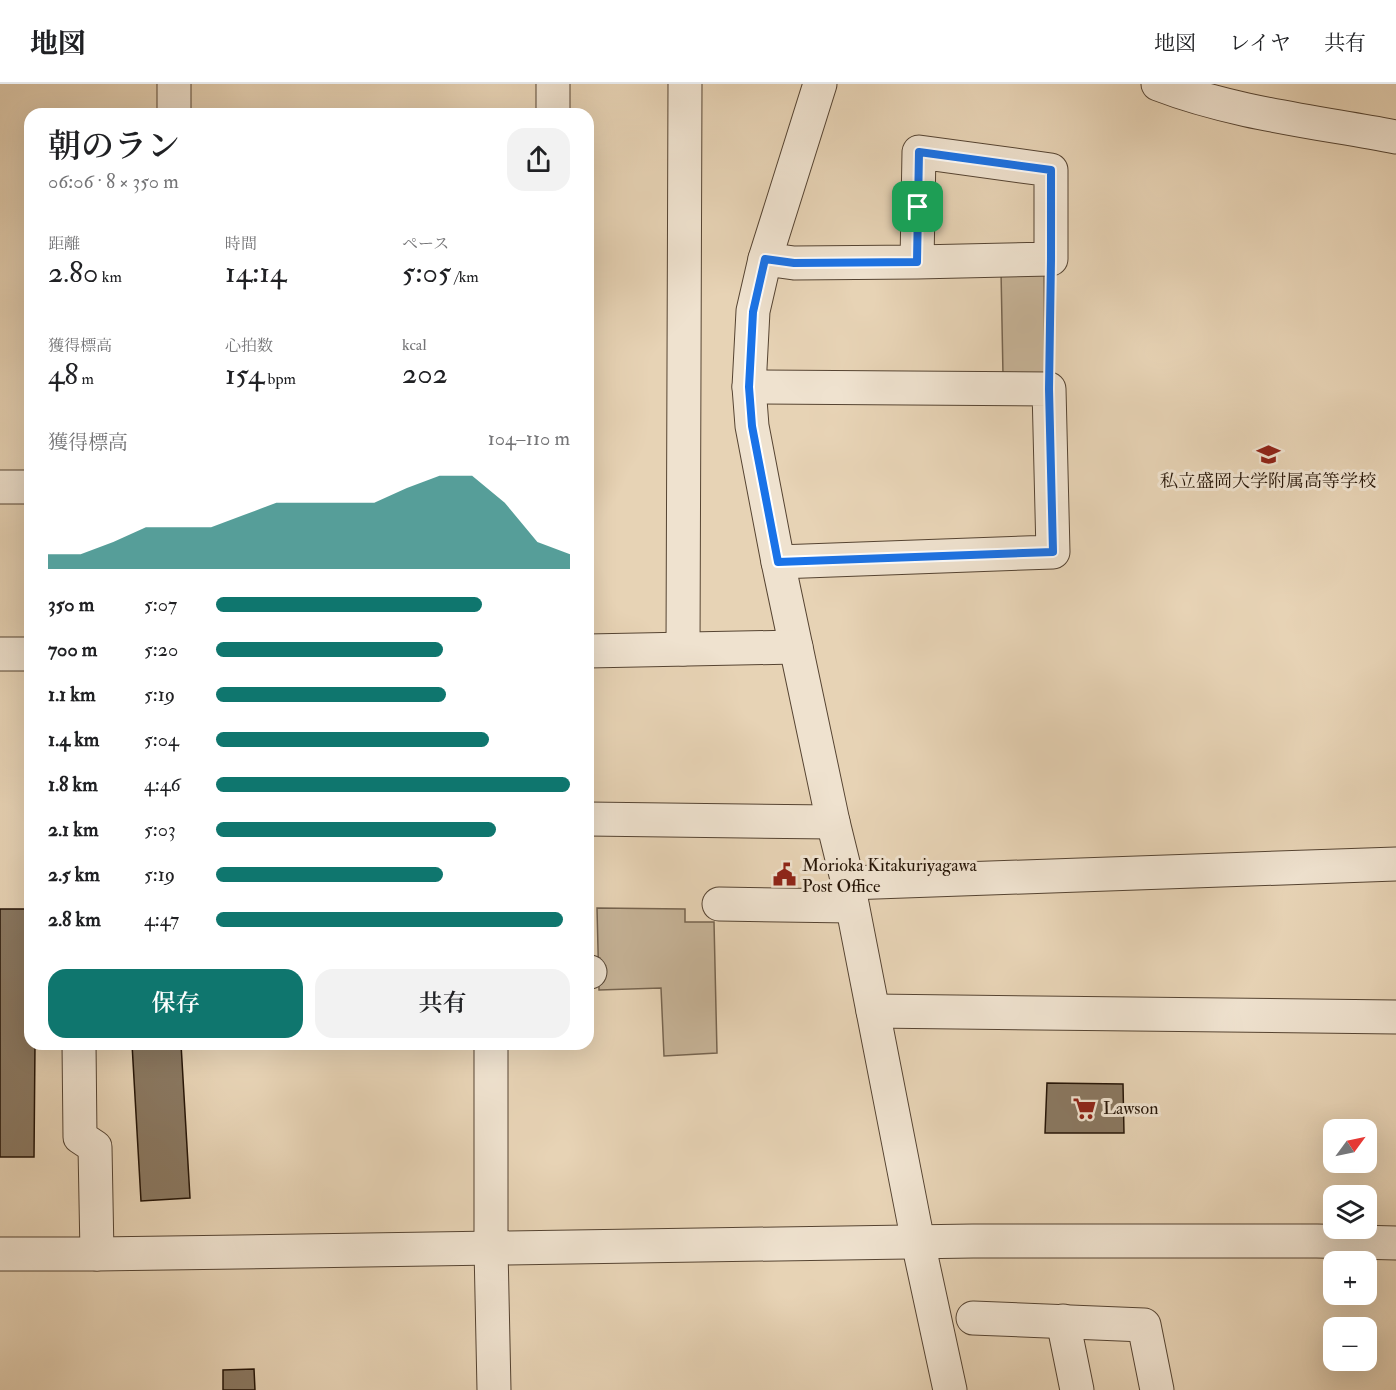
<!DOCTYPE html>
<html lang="ja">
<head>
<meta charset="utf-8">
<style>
	:root { --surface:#fff; --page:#f2f2f2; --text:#202124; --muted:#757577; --line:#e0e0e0; --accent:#0f766e }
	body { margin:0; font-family:"IM FELL Double Pica","Noto Serif JP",serif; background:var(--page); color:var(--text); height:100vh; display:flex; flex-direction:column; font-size:22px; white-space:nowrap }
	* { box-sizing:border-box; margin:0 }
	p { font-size:20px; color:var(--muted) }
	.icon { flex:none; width:33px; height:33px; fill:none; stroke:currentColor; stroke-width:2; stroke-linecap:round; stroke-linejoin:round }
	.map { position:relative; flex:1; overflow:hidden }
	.sheet { position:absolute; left:24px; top:24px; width:570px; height:942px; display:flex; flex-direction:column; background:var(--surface); border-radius:18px; box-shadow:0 6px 24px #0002 }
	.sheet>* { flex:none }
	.needle { width:39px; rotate:57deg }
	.fabs { position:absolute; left:1323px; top:1035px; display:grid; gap:12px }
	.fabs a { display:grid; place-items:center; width:54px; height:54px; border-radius:12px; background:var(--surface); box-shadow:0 6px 24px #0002; font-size:30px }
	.pin { position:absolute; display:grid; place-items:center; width:51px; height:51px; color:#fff; margin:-26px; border-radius:12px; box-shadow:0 3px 9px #0006 }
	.round { display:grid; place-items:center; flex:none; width:63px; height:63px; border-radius:18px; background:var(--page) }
	.head { display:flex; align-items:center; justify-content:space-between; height:102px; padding:0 24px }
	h1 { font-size:33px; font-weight:600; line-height:45px }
	.metrics { display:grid; grid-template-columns:repeat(3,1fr); gap:9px; height:102px; padding:6px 24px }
	.metrics div { display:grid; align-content:center }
	.metrics b { font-size:30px; font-weight:600 }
	.metrics small { font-size:16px; font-weight:400 }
	.metrics p { font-size:16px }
	.chart { height:168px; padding:12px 24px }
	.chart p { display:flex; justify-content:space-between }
	.chart svg { width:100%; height:108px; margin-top:6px; fill:var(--accent); opacity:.7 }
	.button { display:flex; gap:12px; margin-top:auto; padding:12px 24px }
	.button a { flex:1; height:69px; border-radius:18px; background:var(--accent); color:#fff; font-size:24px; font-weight:600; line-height:69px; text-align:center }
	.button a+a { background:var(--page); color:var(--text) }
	ul { padding:0 24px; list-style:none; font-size:20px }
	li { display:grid; grid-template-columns:96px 72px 1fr; align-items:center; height:45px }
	li i { height:15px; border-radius:8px; background:var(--accent) }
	header { display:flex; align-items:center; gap:36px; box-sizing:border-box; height:84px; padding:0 30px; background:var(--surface); border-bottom:2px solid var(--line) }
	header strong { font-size:28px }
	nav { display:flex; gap:33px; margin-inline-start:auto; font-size:21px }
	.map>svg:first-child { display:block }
</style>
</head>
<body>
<header>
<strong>地図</strong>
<nav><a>地図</a><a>レイヤ</a><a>共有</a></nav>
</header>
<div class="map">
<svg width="1396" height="1306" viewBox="0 0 1396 1306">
	<rect width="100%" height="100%" fill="#e7d3b5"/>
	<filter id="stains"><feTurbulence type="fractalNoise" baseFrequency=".00333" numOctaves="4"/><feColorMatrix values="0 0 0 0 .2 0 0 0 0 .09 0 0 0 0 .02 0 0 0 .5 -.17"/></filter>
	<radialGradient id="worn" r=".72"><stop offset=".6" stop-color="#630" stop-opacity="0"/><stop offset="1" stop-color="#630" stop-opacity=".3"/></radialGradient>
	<g fill="#c6b397" stroke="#76644f" stroke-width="1.5">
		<polygon points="1001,187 1044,188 1045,291 1003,291"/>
		<polygon points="597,824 685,825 685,838 714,838 717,969 664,972 661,904 599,906"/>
	</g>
	<g fill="#8a7861" stroke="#261507" stroke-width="1.5">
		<polygon points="0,825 30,825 30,960 35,960 34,1073 0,1073"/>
		<polygon points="132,960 181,960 190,1114 141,1117"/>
		<polygon points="1047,999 1123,1000 1124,1049 1045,1049"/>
		<polygon points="254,1285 255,1306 223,1306 223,1286"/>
	</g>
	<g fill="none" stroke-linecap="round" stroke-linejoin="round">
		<defs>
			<g id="minor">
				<polyline points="820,0 765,175 753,227 749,303 752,342 778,478 833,738 848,799 918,1158 950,1306"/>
				<path d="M1158,0C1233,29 1317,38 1396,53"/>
				<polyline points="174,30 174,0"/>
				<polyline points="553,30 553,0"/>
				<polyline points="765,175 794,179 917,178 1051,175 1051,86 919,68 917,178"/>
				<polyline points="749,303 1049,305 1053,468 778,478"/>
				<polyline points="0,403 30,403"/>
				<polyline points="683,565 685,0"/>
				<polyline points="588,567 796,563"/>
				<polyline points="0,570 30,570"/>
				<polyline points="588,735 833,738"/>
				<polyline points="848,799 1396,780"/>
				<polyline points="719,820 852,822"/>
				<polyline points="588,888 590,888"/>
				<polyline points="873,927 1396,933"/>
				<polyline points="79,960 80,1053 95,1063 97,1170"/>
				<polyline points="491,960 491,1164 494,1306"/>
				<polyline points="0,1170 97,1170 973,1157 1317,1157 1396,1159"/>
				<polyline points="973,1234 1144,1241 1157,1306"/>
				<polyline points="1063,1237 1077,1306"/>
			</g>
		</defs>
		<use href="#minor" stroke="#564432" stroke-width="35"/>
		<polyline stroke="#261507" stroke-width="4" stroke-dasharray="4.5 3" stroke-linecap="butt" points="1049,276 1051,203"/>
		<use href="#minor" stroke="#efe2cf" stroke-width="33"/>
	</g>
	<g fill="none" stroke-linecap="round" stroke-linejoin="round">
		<defs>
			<polygon id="route" points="919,68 1051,86 1051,175 1049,305 1053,468 778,478 752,342 749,303 753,228 765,175 794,179 917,178"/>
		</defs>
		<use href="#route" stroke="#fff" stroke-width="12"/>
		<use href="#route" stroke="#1a73e8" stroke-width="8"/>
	</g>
	<defs>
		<symbol id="school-bare" viewBox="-9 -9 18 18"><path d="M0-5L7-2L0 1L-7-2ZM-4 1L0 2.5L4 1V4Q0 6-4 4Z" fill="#8f2418" stroke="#efe2cf" stroke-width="2.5" paint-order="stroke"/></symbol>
		<symbol id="civic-bare" viewBox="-9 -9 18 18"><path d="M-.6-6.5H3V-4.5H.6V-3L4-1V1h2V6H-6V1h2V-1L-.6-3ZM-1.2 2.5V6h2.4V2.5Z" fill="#8f2418" stroke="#efe2cf" stroke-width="2.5" paint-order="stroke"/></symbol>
		<symbol id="supermarket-bare" viewBox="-9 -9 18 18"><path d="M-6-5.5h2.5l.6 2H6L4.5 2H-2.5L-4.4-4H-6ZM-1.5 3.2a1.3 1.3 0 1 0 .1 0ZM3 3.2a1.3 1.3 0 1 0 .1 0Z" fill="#8f2418" stroke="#efe2cf" stroke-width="2.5" paint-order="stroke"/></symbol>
	</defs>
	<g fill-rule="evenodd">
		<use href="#school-bare" x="1252" y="354" width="33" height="33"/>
		<use href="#civic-bare" x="768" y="774" width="33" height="33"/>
		<use href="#supermarket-bare" x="1068" y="1008" width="33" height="33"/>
	</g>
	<g text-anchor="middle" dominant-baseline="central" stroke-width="6" stroke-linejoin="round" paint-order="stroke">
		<g font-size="18" fill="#261507" stroke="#efe2cf" text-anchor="start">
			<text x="1268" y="397" text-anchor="middle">私立盛岡大学附属高等学校</text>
			<text x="802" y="781">Morioka Kitakuriyagawa<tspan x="802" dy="21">Post Office</tspan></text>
			<text x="1103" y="1024">Lawson</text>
		</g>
	</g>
	<rect width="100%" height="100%" filter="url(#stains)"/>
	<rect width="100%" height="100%" fill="url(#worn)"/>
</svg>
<div class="fabs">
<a><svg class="needle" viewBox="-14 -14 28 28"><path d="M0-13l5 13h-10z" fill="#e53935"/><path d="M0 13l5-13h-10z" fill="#757577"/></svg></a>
<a><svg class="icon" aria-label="layers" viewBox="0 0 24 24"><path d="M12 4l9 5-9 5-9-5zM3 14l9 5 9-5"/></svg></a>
<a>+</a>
<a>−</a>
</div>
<div class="pin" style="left:918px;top:123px;background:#1e9e55"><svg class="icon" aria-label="arrive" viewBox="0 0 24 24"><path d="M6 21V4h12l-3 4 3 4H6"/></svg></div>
<section class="sheet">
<div class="head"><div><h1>朝のラン</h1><p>06:06 · 8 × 350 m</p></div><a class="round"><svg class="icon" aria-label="share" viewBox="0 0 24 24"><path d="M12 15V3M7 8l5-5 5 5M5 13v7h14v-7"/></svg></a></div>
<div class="metrics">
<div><p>距離</p><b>2.80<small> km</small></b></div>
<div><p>時間</p><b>14:14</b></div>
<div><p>ペース</p><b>5:05<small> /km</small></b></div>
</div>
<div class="metrics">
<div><p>獲得標高</p><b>48<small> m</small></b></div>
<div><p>心拍数</p><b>154<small> bpm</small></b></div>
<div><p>kcal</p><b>202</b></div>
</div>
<div class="chart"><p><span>獲得標高</span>104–110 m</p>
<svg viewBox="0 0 160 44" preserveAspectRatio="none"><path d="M0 44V38L10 38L20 33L30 27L40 27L50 27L60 22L70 17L80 17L90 17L100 17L110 11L120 6L130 6L140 17L150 33L160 38V44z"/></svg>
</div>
<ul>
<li><b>350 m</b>5:07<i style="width:75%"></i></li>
<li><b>700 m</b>5:20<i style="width:64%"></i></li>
<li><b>1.1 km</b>5:19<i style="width:65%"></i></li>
<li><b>1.4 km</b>5:04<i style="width:77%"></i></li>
<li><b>1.8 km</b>4:46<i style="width:100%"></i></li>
<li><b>2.1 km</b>5:03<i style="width:79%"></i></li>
<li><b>2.5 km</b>5:19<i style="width:64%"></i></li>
<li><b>2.8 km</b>4:47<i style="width:98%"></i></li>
</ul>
<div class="button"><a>保存</a><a>共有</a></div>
</section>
</div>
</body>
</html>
